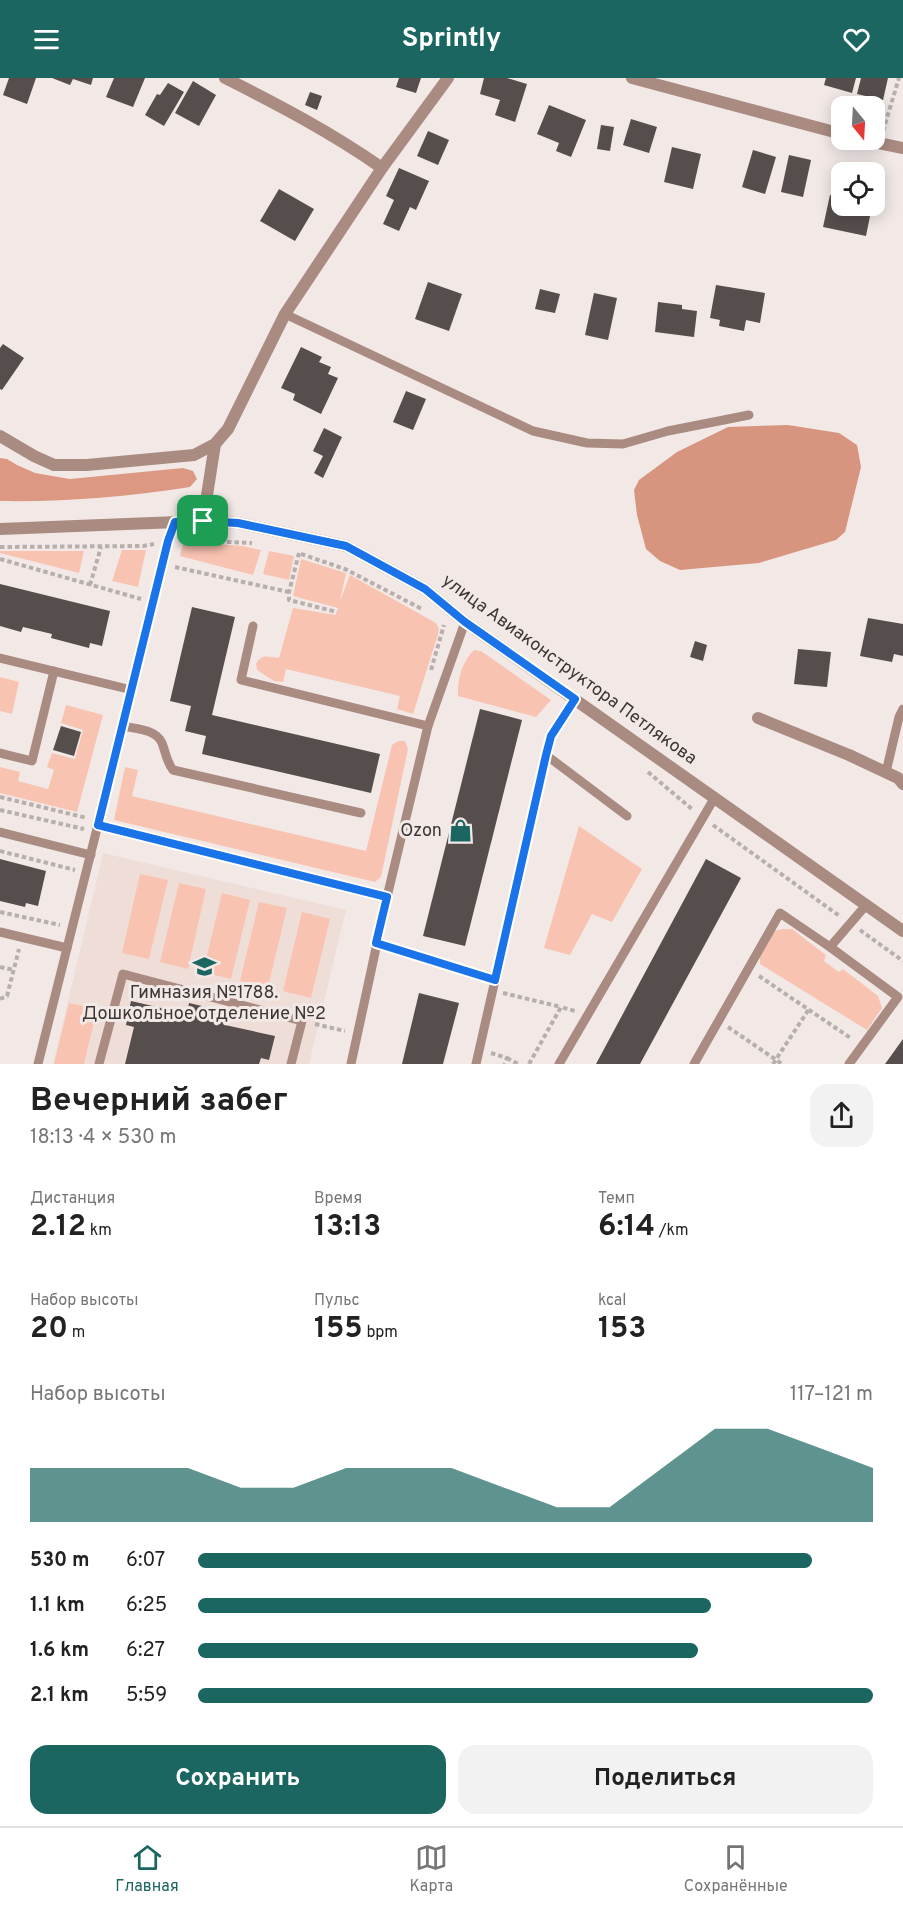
<!DOCTYPE html>
<html lang="ru">
<head>
<meta charset="utf-8">
<style>
	:root { --surface:#fff; --page:#f2f2f2; --text:#222; --muted:#767676; --line:#e0e0e0; --accent:#1b6661 }
	body { margin:0; font-family:Overpass,sans-serif; background:var(--page); color:var(--text); height:100vh; display:flex; flex-direction:column; font-size:22px; white-space:nowrap }
	* { box-sizing:border-box; margin:0 }
	p { font-size:20px; color:var(--muted) }
	.icon { flex:none; width:33px; height:33px; fill:none; stroke:currentColor; stroke-width:2; stroke-linecap:round; stroke-linejoin:round }
	.map { position:relative; height:986px; overflow:hidden }
	.drawer { display:flex; flex-direction:column; background:var(--surface); flex:1 }
	.drawer>* { flex:none }
	.needle { width:39px; rotate:162deg }
	.buttons { position:absolute; left:831px; top:18px; display:grid; gap:12px }
	.buttons a { display:grid; place-items:center; width:54px; height:54px; border-radius:12px; background:var(--surface); box-shadow:0 3px 15px #0003; font-size:30px }
	.pin { position:absolute; display:grid; place-items:center; width:51px; height:51px; color:#fff; margin:-26px; border-radius:12px; box-shadow:0 3px 9px #0006 }
	.round { display:grid; place-items:center; flex:none; width:63px; height:63px; border-radius:18px; background:var(--page) }
	.headline { display:flex; align-items:center; justify-content:space-between; height:102px; padding:0 30px }
	h1 { font-size:33px; font-weight:700; line-height:45px }
	.figures { display:grid; grid-template-columns:repeat(3,1fr); gap:9px; height:102px; padding:6px 30px }
	.figures div { display:grid; align-content:center }
	.figures b { font-size:30px; font-weight:700 }
	.figures small { font-size:16px; font-weight:400 }
	.figures p { font-size:16px }
	.chart { height:168px; padding:12px 30px }
	.chart p { display:flex; justify-content:space-between }
	.chart svg { width:100%; height:108px; margin-top:6px; fill:var(--accent); opacity:.7 }
	.button { display:flex; gap:12px; margin-top:auto; padding:12px 30px }
	.button a { flex:1; height:69px; border-radius:18px; background:var(--accent); color:#fff; font-size:24px; font-weight:700; line-height:69px; text-align:center }
	.button a+a { background:var(--page); color:var(--text) }
	ul { padding:0 30px; list-style:none; font-size:20px }
	li { display:grid; grid-template-columns:96px 72px 1fr; align-items:center; height:45px }
	li i { height:15px; border-radius:8px; background:var(--accent) }
	header { display:flex; justify-content:space-between; align-items:center; height:78px; padding:0 30px; background:var(--accent); color:#fff; font-size:27px; font-weight:700 }
	.tabs { display:flex; justify-content:space-around; align-items:center; height:84px; border-top:2px solid var(--line); background:var(--surface); font-size:16px; color:var(--muted) }
	.tabs a { display:grid; justify-items:center; gap:3px }
	.tabs .current { color:var(--accent) }
	.map>svg:first-child { display:block }
</style>
</head>
<body>
<header><svg class="icon" aria-label="menu" viewBox="0 0 24 24"><path d="M4 6h16M4 12h16M4 18h16"/></svg>Sprintly<svg class="icon" aria-label="heart" viewBox="0 0 24 24"><path d="M12 20l-8-8c-3-5 5-10 8-4 3-6 11-1 8 4z"/></svg></header>
<div class="map">
<svg width="903" height="986" viewBox="0 0 903 986">
	<rect width="100%" height="100%" fill="#f2e9e7"/>
	<polygon fill="#efddd8" points="103,775 346,832 309,986 53,986"/>
	<g fill="#f9c3b2">
		<polygon points="202,465 243,468 261,472 253,497 180,478 183,466"/>
		<polygon points="122,472 146,472 138,509 112,503"/>
		<polygon points="0,473 84,473 79,495 0,475"/>
		<polygon points="269,473 294,478 289,502 263,496"/>
		<path d="M301,481L346,495L340,523L350,497L436,545L439,551L438,556L413,636L397,631L400,618L286,591L283,604L274,603L257,592L256,586C262,575 268,579 279,580L293,530L336,537L338,530L293,518Z"/>
		<path d="M474,572L481,573L551,622L536,639L458,618C457,601 462,584 474,572Z"/>
		<polygon points="0,599 19,604 12,636 0,633"/>
		<polygon points="66,627 103,637 77,734 0,715 0,689 20,694 18,703 48,711 54,692 47,689 52,675 75,681 83,652 61,645"/>
		<polygon points="398,663 405,663 408,671 381,799 375,804 114,742 125,689 138,692 132,718 366,773 392,667"/>
		<polygon points="579,748 642,791 612,844 592,836 570,877 544,870"/>
		<polygon points="140,796 168,802 149,881 122,875"/>
		<polygon points="179,805 206,811 188,891 160,884"/>
		<polygon points="222,815 250,822 231,901 203,894"/>
		<polygon points="259,824 287,830 268,909 240,903"/>
		<polygon points="302,834 330,841 311,920 283,913"/>
		<polygon points="783,851 792,851 826,877 824,883 839,894 843,891 878,918 882,930 867,952 760,886 760,878 773,853"/>
		<polygon points="69,925 97,931 84,986 54,986"/>
	</g>
	<path fill="#dc9883" d="M0,380L7,381L17,387L35,395L70,401L183,390L193,393L197,401L190,409C127,419 64,424 0,423Z"/>
	<polygon fill="#d7947f" points="788,347 839,355 857,367 861,389 845,454 836,462 759,485 680,492 660,483 646,471 637,437 634,412 639,402 677,374 728,349"/>
	<g fill="#554e4c">
		<polygon points="9,0 36,0 27,26 3,17"/>
		<polygon points="52,0 93,0 91,7 73,1 70,7"/>
		<polygon points="114,0 145,0 133,29 106,19"/>
		<polygon points="399,0 421,0 416,15 396,9"/>
		<polygon points="484,0 507,0 527,6 515,44 495,37 500,22 480,16"/>
		<polygon points="826,0 856,0 852,15 824,7"/>
		<polygon points="861,0 888,0 883,22 857,16"/>
		<polygon points="193,3 216,17 199,48 175,35"/>
		<polygon points="168,5 184,14 164,48 145,37 157,16 160,17"/>
		<polygon points="310,14 322,18 317,32 305,27"/>
		<polygon points="549,27 586,42 571,79 556,73 559,65 537,56"/>
		<polygon points="631,41 657,49 649,75 623,67"/>
		<polygon points="601,47 614,49 610,73 597,71"/>
		<polygon points="428,53 449,62 438,87 417,78"/>
		<polygon points="672,69 701,76 693,111 664,104"/>
		<polygon points="753,72 776,79 765,116 742,109"/>
		<polygon points="789,77 811,82 803,119 781,114"/>
		<polygon points="399,90 429,103 416,132 410,129 399,153 383,146 394,122 386,118"/>
		<polygon points="279,111 314,131 295,163 260,143"/>
		<polygon points="830,117 842,119 842,128 872,128 866,158 823,149"/>
		<polygon points="428,204 462,216 449,253 415,241"/>
		<polygon points="716,207 765,215 760,245 746,242 744,253 719,248 720,242 710,240"/>
		<polygon points="540,211 560,216 555,235 535,231"/>
		<polygon points="594,215 617,220 608,262 585,257"/>
		<polygon points="658,224 682,227 682,231 697,233 694,259 655,254"/>
		<polygon points="3,266 24,280 2,312 0,311 0,270"/>
		<polygon points="301,269 322,279 319,284 331,289 328,296 338,300 321,336 293,322 295,316 281,310"/>
		<polygon points="406,313 426,321 413,352 393,344"/>
		<polygon points="324,350 342,359 323,400 314,395 323,378 313,373"/>
		<polygon points="0,506 110,533 102,568 90,565 89,570 51,560 52,556 23,549 21,554 0,548"/>
		<polygon points="192,529 235,539 212,637 380,676 371,715 202,676 206,658 185,653 191,628 170,623"/>
		<polygon points="868,540 903,546 903,578 894,576 892,584 860,578"/>
		<polygon points="695,563 707,567 703,583 690,579"/>
		<polygon points="798,571 831,574 827,609 794,606"/>
		<polygon points="480,631 522,642 465,868 423,858"/>
		<polygon points="61,648 81,654 74,678 53,672"/>
		<polygon points="0,781 46,793 38,828 26,825 25,829 0,823"/>
		<polygon points="706,781 741,800 640,986 596,986"/>
		<polygon points="419,915 459,925 443,986 402,986"/>
		<polygon points="131,923 187,936 189,925 228,934 225,947 275,958 269,982 261,980 259,986 125,986 134,949 126,947"/>
		<polygon points="903,961 903,986 885,986"/>
	</g>
	<g fill="none" stroke-linecap="round" stroke-linejoin="round">
		<g stroke="#b7afae" stroke-width="4" stroke-dasharray="4.5 3" stroke-linecap="butt">
			<polyline points="883,53 899,0"/>
			<polyline points="182,462 252,465"/>
			<polyline points="0,469 143,468 154,466"/>
			<polyline points="299,475 289,514 289,522 337,534"/>
			<polyline points="301,476 345,491 422,531"/>
			<polyline points="0,481 141,521"/>
			<polyline points="175,489 289,514"/>
			<polyline points="90,507 101,469"/>
			<polyline points="431,592 444,547"/>
			<polyline points="648,694 693,732"/>
			<polyline points="0,719 87,740"/>
			<polyline points="0,732 84,751"/>
			<polyline points="713,747 841,839"/>
			<polyline points="0,773 75,792"/>
			<polyline points="0,834 60,847"/>
			<polyline points="860,852 903,883"/>
			<polyline points="0,889 14,892"/>
			<polyline points="759,898 852,961"/>
			<polyline points="503,915 561,929"/>
			<polyline points="0,921 7,918 19,871"/>
			<polyline points="315,946 345,953"/>
			<polyline points="728,949 782,986"/>
			<polyline points="491,975 507,980 504,986"/>
			<polyline points="507,980 518,986"/>
			<polyline points="529,986 561,929 575,933"/>
			<polyline points="773,986 809,931"/>
		</g>
		<g stroke="#a98b82" stroke-width="9">
			<polyline points="285,236 533,353 587,365 623,366 668,353 749,337"/>
			<polyline points="253,548 241,602 428,648"/>
			<polyline points="0,580 132,612"/>
			<path d="M123,648C136,651 156,651 162,665C166,675 166,683 173,692L361,735"/>
			<polyline points="0,675 32,683 54,593"/>
			<polyline points="546,677 627,738"/>
			<polyline points="886,694 899,639 903,631"/>
			<polyline points="98,747 387,819"/>
			<polyline points="0,754 91,777"/>
			<polyline points="0,854 67,870"/>
			<polyline points="376,865 495,902"/>
			<polyline points="38,986 169,463 175,444"/>
			<polyline points="99,986 123,896 302,943 291,986"/>
			<polyline points="351,986 387,819 428,648 465,544"/>
			<polyline points="476,986 546,677 551,658 575,621"/>
			<polyline points="559,986 715,719"/>
			<polyline points="694,986 780,835 830,869"/>
			<polyline points="849,986 898,919 830,869 867,826"/>
		</g>
		<g stroke="#a98b82" stroke-width="12">
			<path d="M225,0C279,27 332,55 382,90"/>
			<polyline points="632,0 842,56"/>
			<polyline points="864,62 903,70"/>
			<polyline points="0,358 34,378 54,387 87,387 194,377 215,366 228,351 285,236 382,90 448,0"/>
			<polyline points="203,443 215,366"/>
			<polyline points="0,451 203,443 238,445 346,468 425,511 465,544 903,853"/>
			<polyline points="758,640 849,677 898,700 903,706"/>
		</g>
	</g>
	<g fill="none" stroke-linecap="round" stroke-linejoin="round">
		<defs>
			<polygon id="route" points="203,443 238,445 346,468 425,511 465,544 575,621 551,658 546,677 495,902 376,865 387,819 98,747 168,463 175,444"/>
		</defs>
		<use href="#route" stroke="#fff" stroke-width="12"/>
		<use href="#route" stroke="#1a73e8" stroke-width="8"/>
	</g>
	<defs>
		<symbol id="shop-bare" viewBox="-9 -9 18 18"><path d="M-5-2.5h2.3a2.7 3.5 0 0 1 5.4 0H5L5.5 6h-11ZM-1.5-2.5h3a1.5 2.3 0 0 0-3 0Z" fill="#1b6661" stroke="#f2e9e7" stroke-width="2.5" paint-order="stroke"/></symbol>
		<symbol id="school-bare" viewBox="-9 -9 18 18"><path d="M0-5L7-2L0 1L-7-2ZM-4 1L0 2.5L4 1V4Q0 6-4 4Z" fill="#1b6661" stroke="#f2e9e7" stroke-width="2.5" paint-order="stroke"/></symbol>
	</defs>
	<g fill-rule="evenodd">
		<use href="#shop-bare" x="444" y="736" width="33" height="33"/>
		<use href="#school-bare" x="188" y="872" width="33" height="33"/>
	</g>
	<g text-anchor="middle" dominant-baseline="central" stroke-width="6" stroke-linejoin="round" paint-order="stroke">
		<g font-size="18" fill="#3b3736" stroke="#f2e9e7">
			<text transform="translate(569 592) rotate(36)">улица Авиаконструктора Петлякова</text>
		</g>
		<g font-size="18" fill="#3b3736" stroke="#f2e9e7" text-anchor="end">
			<text x="442" y="753">Ozon</text>
			<text x="204" y="915" text-anchor="middle">Гимназия №1788.<tspan x="204" dy="21">Дошкольное отделение №2</tspan></text>
		</g>
	</g>
</svg>
<div class="buttons">
<a><svg class="needle" viewBox="-14 -14 28 28"><path d="M0-13l5 13h-10z" fill="#e53935"/><path d="M0 13l5-13h-10z" fill="#767676"/></svg></a>
<a><svg class="icon" aria-label="locate" viewBox="0 0 24 24"><circle cx="12" cy="12" r="6"/><path d="M12 2v4M12 18v4M2 12h4M18 12h4"/></svg></a>
</div>
<div class="pin" style="left:203px;top:443px;background:#1e9e55"><svg class="icon" aria-label="arrive" viewBox="0 0 24 24"><path d="M6 21V4h12l-3 4 3 4H6"/></svg></div>
</div>
<section class="drawer">
<div class="headline"><div><h1>Вечерний забег</h1><p>18:13 · 4 × 530 m</p></div><a class="round"><svg class="icon" aria-label="share" viewBox="0 0 24 24"><path d="M12 15V3M7 8l5-5 5 5M5 13v7h14v-7"/></svg></a></div>
<div class="figures">
<div><p>Дистанция</p><b>2.12<small> km</small></b></div>
<div><p>Время</p><b>13:13</b></div>
<div><p>Темп</p><b>6:14<small> /km</small></b></div>
</div>
<div class="figures">
<div><p>Набор высоты</p><b>20<small> m</small></b></div>
<div><p>Пульс</p><b>155<small> bpm</small></b></div>
<div><p>kcal</p><b>153</b></div>
</div>
<div class="chart"><p><span>Набор высоты</span>117–121 m</p>
<svg viewBox="0 0 160 44" preserveAspectRatio="none"><path d="M0 44V22L10 22L20 22L30 22L40 30L50 30L60 22L70 22L80 22L90 30L100 38L110 38L120 22L130 6L140 6L150 14L160 22V44z"/></svg>
</div>
<ul>
<li><b>530 m</b>6:07<i style="width:91%"></i></li>
<li><b>1.1 km</b>6:25<i style="width:76%"></i></li>
<li><b>1.6 km</b>6:27<i style="width:74%"></i></li>
<li><b>2.1 km</b>5:59<i style="width:100%"></i></li>
</ul>
<div class="button"><a>Сохранить</a><a>Поделиться</a></div>
</section>
<nav class="tabs">
<a class="current"><svg class="icon" aria-label="home" viewBox="0 0 24 24"><path d="M3 11l9-7 9 7M6 9v11h12V9"/></svg>Главная</a>
<a><svg class="icon" aria-label="map" viewBox="0 0 24 24"><path d="M3 6l6-2 6 2 6-2v14l-6 2-6-2-6 2zM9 4v14M15 6v14"/></svg>Карта</a>
<a><svg class="icon" aria-label="saved" viewBox="0 0 24 24"><path d="M7 4h10v16l-5-4-5 4z"/></svg>Сохранённые</a>
</nav>
</body>
</html>
